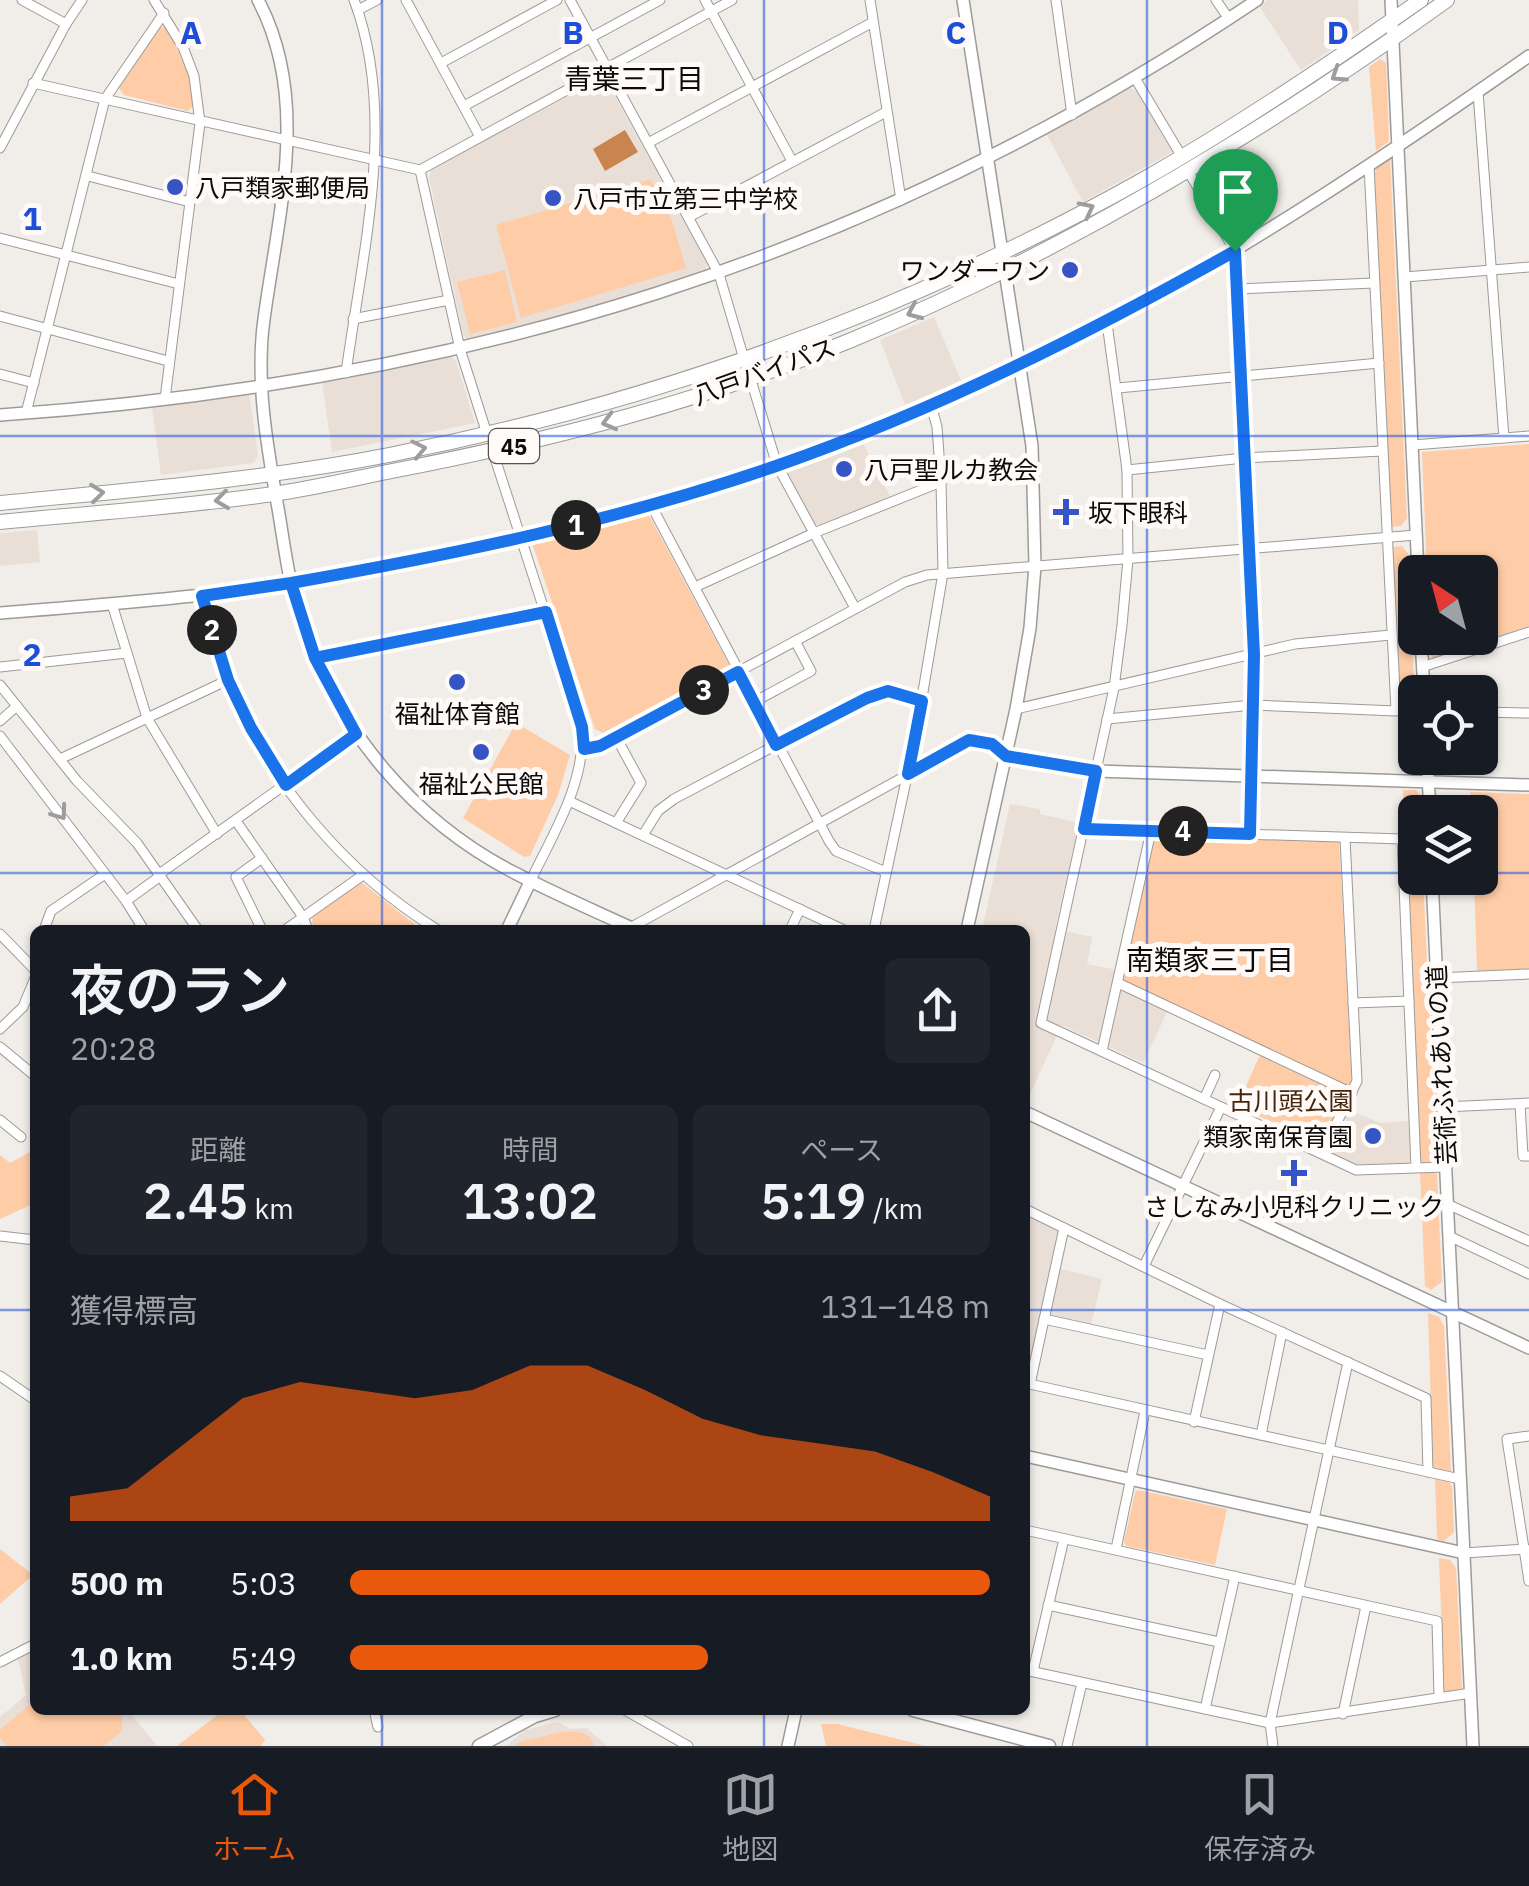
<!DOCTYPE html>
<html lang="ja">
<head>
<meta charset="utf-8">
<style>
	:root { --surface:#171b24; --page:#20242c; --text:#f1f3f6; --muted:#9ea1a6; --line:#363941; --accent:#ea580c }
	body { margin:0; font-family:"IBM Plex Sans","Noto Sans JP",sans-serif; background:var(--page); color:var(--text); height:100vh; display:flex; flex-direction:column; font-size:38px; white-space:nowrap }
	* { box-sizing:border-box; margin:0 }
	p { font-size:32px; color:var(--muted) }
	.icon { flex:none; width:55px; height:55px; fill:none; stroke:currentColor; stroke-width:2; stroke-linecap:round; stroke-linejoin:round }
	.map { position:relative; flex:1; overflow:hidden }
	.panel { position:absolute; left:30px; top:925px; width:1000px; height:790px; display:flex; flex-direction:column; background:var(--surface); border-radius:15px; box-shadow:0 2px 8px #0004 }
	.panel>* { flex:none }
	.needle { width:65px; rotate:324deg }
	.controls { position:absolute; left:1398px; top:555px; display:grid; gap:20px }
	.controls a { display:grid; place-items:center; width:100px; height:100px; border-radius:15px; background:var(--surface); box-shadow:0 2px 8px #0004; font-size:50px }
	.pin { position:absolute; display:grid; place-items:center; width:85px; height:85px; color:#fff; margin:-102px -42px; border-radius:50% 50% 50% 0; rotate:-45deg; box-shadow:0 0 10px #0007 }
	.pin .icon { rotate:45deg }
	.km { position:absolute; width:50px; height:50px; margin:-25px; border-radius:50%; background:#222; color:#fff; font-size:28px; line-height:50px; text-align:center }
	.round { display:grid; place-items:center; flex:none; width:105px; height:105px; border-radius:15px; background:var(--page) }
	.headline { display:flex; align-items:center; justify-content:space-between; height:170px; padding:0 40px }
	h1 { font-size:55px; font-weight:600; line-height:75px }
	.metrics { display:grid; grid-template-columns:repeat(3,1fr); gap:15px; height:170px; padding:10px 40px }
	.metrics div { display:grid; align-content:center; border-radius:15px; background:var(--page); text-align:center }
	.metrics b { font-size:50px; font-weight:600 }
	.metrics small { font-size:28px; font-weight:400 }
	.metrics p { font-size:28px }
	.chart { height:280px; padding:20px 40px }
	.chart p { display:flex; justify-content:space-between }
	.chart svg { width:100%; height:180px; margin-top:10px; fill:var(--accent); opacity:.7 }
	ul { padding:0 40px; list-style:none; font-size:32px }
	li { display:grid; grid-template-columns:160px 120px 1fr; align-items:center; height:75px }
	li i { height:25px; border-radius:12px; background:var(--accent) }
	.menu { display:flex; justify-content:space-around; align-items:center; height:140px; border-top:2px solid var(--line); background:var(--surface); font-size:28px; color:var(--muted) }
	.menu a { display:grid; justify-items:center; gap:5px }
	.menu .on { color:var(--accent) }
	.map>svg:first-child { display:block }
</style>
</head>
<body>
<div class="map">
<svg width="1529" height="1746" viewBox="0 0 1529 1746">
	<rect width="100%" height="100%" fill="#f1ede9"/>
	<g fill="#e9dfd7">
		<polygon points="1267,0 1358,0 1359,30 1301,70 1259,6"/>
		<polygon points="604,76 708,265 705,271 596,307 468,340 463,335 429,177 431,170"/>
		<polygon points="1129,88 1136,90 1172,152 1083,202 1046,133"/>
		<polygon points="934,317 962,383 906,407 880,340"/>
		<polygon points="451,357 456,361 475,423 332,452 322,382"/>
		<polygon points="249,392 258,456 253,463 161,475 152,407"/>
		<polygon points="861,439 890,496 821,526 813,524 786,472 790,465"/>
		<polygon points="37,530 40,562 0,566 0,533"/>
		<polygon points="1010,804 1040,809 1040,814 1079,823 1055,929 1092,937 1087,964 1117,970 1114,985 1168,1010 1143,1063 1062,1025 1027,1100 1025,930 982,930"/>
		<polygon points="1350,1110 1379,1123 1408,1121 1411,1160 1408,1164 1358,1166 1332,1154 1331,1150"/>
		<polygon points="1025,1215 1060,1232 1053,1267 1102,1279 1091,1325 1042,1315 1027,1378"/>
		<polygon points="35,1647 35,1710 128,1710 157,1746 0,1746 0,1717 26,1695 17,1655"/>
		<polygon points="558,1722 570,1729 587,1728 607,1746 506,1746 525,1730"/>
	</g>
	<g fill="#fecca7">
		<polygon points="159,27 168,28 190,79 193,106 188,111 124,95 119,88"/>
		<polygon points="1380,59 1386,63 1389,141 1376,151 1369,67"/>
		<polygon points="1390,158 1407,518 1401,526 1391,527 1374,175 1377,167"/>
		<polygon points="651,179 672,221 686,268 521,318 496,225"/>
		<polygon points="505,270 517,322 470,334 457,282"/>
		<polygon points="1529,444 1529,626 1435,659 1431,656 1430,638 1480,638 1480,572 1427,572 1422,452"/>
		<polygon points="644,513 650,517 729,665 603,733 595,729 533,546 535,540"/>
		<polygon points="1402,546 1408,554 1418,768 1401,772 1393,547"/>
		<polygon points="516,723 570,755 558,795 530,856 524,857 463,818"/>
		<polygon points="1403,790 1416,790 1420,795 1421,812 1415,812 1415,878 1423,878 1436,1161 1422,1163 1419,1159"/>
		<polygon points="1470,792 1529,794 1529,969 1477,971 1474,878 1480,878 1480,812 1471,812"/>
		<polygon points="1157,834 1339,841 1352,1083 1348,1086 1126,982 1123,978 1154,837"/>
		<polygon points="357,883 362,883 422,930 313,930 312,916"/>
		<polygon points="1260,1055 1343,1093 1345,1098 1322,1145 1237,1106"/>
		<polygon points="35,1149 35,1203 0,1219 0,1155 10,1163"/>
		<polygon points="1420,1171 1434,1171 1437,1175 1442,1282 1431,1290 1425,1286"/>
		<polygon points="1428,1313 1439,1317 1444,1326 1451,1472 1435,1470 1433,1466"/>
		<polygon points="1435,1479 1449,1482 1452,1486 1454,1532 1444,1541 1437,1539"/>
		<polygon points="1138,1490 1227,1509 1215,1565 1126,1546 1124,1542 1135,1493"/>
		<polygon points="0,1549 33,1575 0,1604"/>
		<polygon points="1439,1558 1450,1560 1456,1568 1462,1688 1447,1694 1444,1690"/>
		<polygon points="35,1700 35,1710 122,1710 122,1731 104,1746 7,1746 0,1738 0,1730"/>
		<polygon points="224,1710 240,1710 265,1740 261,1746 177,1746"/>
		<polygon points="821,1724 837,1724 926,1746 826,1746"/>
		<path d="M562,1732C577,1732 589,1729 594,1746H514L520,1742Z"/>
	</g>
	<polygon fill="#ca854e" points="625,130 638,152 605,171 593,149"/>
	<g fill="none" stroke-linecap="round" stroke-linejoin="round">
		<defs>
			<g id="minor">
				<polyline points="22,0 66,24"/>
				<polyline points="154,0 183,47 194,76 200,123 165,399"/>
				<polyline points="406,0 480,137"/>
				<polyline points="570,0 719,274 744,359"/>
				<polyline points="705,0 792,161"/>
				<polyline points="870,0 901,200"/>
				<polyline points="1056,0 1072,115"/>
				<polyline points="1216,0 1229,19"/>
				<polyline points="358,10 377,0"/>
				<polyline points="441,63 557,0"/>
				<polyline points="1135,78 1182,157"/>
				<polyline points="33,83 420,170 732,0"/>
				<polyline points="1478,92 1504,438"/>
				<polyline points="464,106 660,0"/>
				<polyline points="648,143 873,22"/>
				<polyline points="0,148 66,24 82,0"/>
				<polyline points="420,170 460,349 487,434"/>
				<polyline points="1188,171 1235,251 1254,655 1250,833"/>
				<polyline points="88,176 190,202"/>
				<polyline points="689,217 886,112"/>
				<polyline points="0,238 179,284"/>
				<polyline points="1405,277 1529,267"/>
				<polyline points="1237,289 1374,283"/>
				<polyline points="0,316 168,361"/>
				<polyline points="353,319 449,300"/>
				<polyline points="1107,323 1127,470 1128,559 1122,625 1114,688 1041,1023 1356,1170 1446,1167"/>
				<path d="M346,373C362,254 398,116 354,0"/>
				<polyline points="0,374 34,383"/>
				<polyline points="750,377 777,465 855,608"/>
				<polyline points="1118,388 1379,363"/>
				<polyline points="26,413 105,99 164,13"/>
				<polyline points="1413,445 1529,436"/>
				<path d="M493,452L582,727C586,782 554,832 531,880"/>
				<polyline points="1127,470 1244,458 1382,451"/>
				<polyline points="651,505 829,841 836,851 886,872"/>
				<polyline points="695,587 814,533 941,482"/>
				<path d="M203,596C210,623 217,650 227,676C264,778 346,874 438,930"/>
				<polyline points="112,604 147,718 217,834"/>
				<polyline points="315,658 546,612"/>
				<polyline points="0,667 127,653"/>
				<polyline points="1422,667 1529,632"/>
				<polyline points="0,685 77,781 137,843 198,930"/>
				<polyline points="754,702 811,671 795,641"/>
				<polyline points="1016,709 1295,644 1391,635"/>
				<polyline points="1480,712 1529,713"/>
				<polyline points="1107,719 1253,705 1396,711 1369,165"/>
				<polyline points="0,721 17,706"/>
				<polyline points="0,736 126,901 144,930"/>
				<polyline points="583,749 600,746 905,582 927,575 1416,535"/>
				<polyline points="60,759 228,680"/>
				<polyline points="569,801 844,930"/>
				<polyline points="236,821 303,917 308,930"/>
				<polyline points="616,823 641,783 616,737"/>
				<polyline points="1084,829 1402,839 1416,1167"/>
				<polyline points="643,835 658,811 674,799 867,697 888,691 922,701"/>
				<polyline points="262,858 236,877 262,930"/>
				<polyline points="158,875 356,734"/>
				<polyline points="126,901 159,877"/>
				<polyline points="628,929 969,741 992,745 1006,756"/>
				<polyline points="44,930 51,911 105,874"/>
				<polyline points="285,930 363,875"/>
				<polyline points="790,930 800,909"/>
				<polyline points="874,930 915,739 943,573 941,482 937,427 931,405"/>
				<polyline points="0,934 35,970"/>
				<polyline points="1436,978 1529,974"/>
				<polyline points="1118,983 1352,1093"/>
				<polyline points="1353,1003 1409,1001"/>
				<polyline points="0,1029 23,1007 35,978"/>
				<polyline points="0,1047 35,1076"/>
				<polyline points="1102,1051 1151,831"/>
				<polyline points="1204,1099 1215,1075"/>
				<polyline points="1520,1104 1523,1156 1529,1156"/>
				<polyline points="1443,1107 1529,1103"/>
				<polyline points="0,1120 21,1137"/>
				<polyline points="1322,1153 1357,1081 1345,838"/>
				<polyline points="1447,1204 1529,1241"/>
				<polyline points="1025,1209 1220,1304 1426,1398 1428,1472"/>
				<polyline points="0,1236 35,1240"/>
				<polyline points="1449,1236 1529,1274"/>
				<polyline points="1144,1266 1221,1107"/>
				<polyline points="1044,1319 1208,1355"/>
				<polyline points="0,1376 35,1400"/>
				<polyline points="1025,1383 1460,1479"/>
				<polyline points="1030,1384 1064,1228"/>
				<polyline points="1194,1422 1220,1304"/>
				<polyline points="1261,1435 1282,1332"/>
				<polyline points="1529,1436 1507,1439 1529,1581"/>
				<polyline points="1025,1530 1437,1621 1439,1697"/>
				<polyline points="1116,1549 1145,1411"/>
				<polyline points="1464,1553 1526,1549"/>
				<polyline points="1048,1605 1219,1642"/>
				<polyline points="0,1662 35,1644"/>
				<polyline points="1025,1670 1270,1723 1471,1693"/>
				<polyline points="1033,1671 1064,1539"/>
				<polyline points="1205,1709 1235,1576"/>
				<polyline points="374,1710 378,1727"/>
				<polyline points="625,1710 688,1746"/>
				<polyline points="1343,1714 1366,1606"/>
				<polyline points="1067,1746 1082,1683"/>
				<polyline points="1273,1746 1270,1723 1348,1362"/>
			</g>
			<g id="tertiary">
				<path d="M258,0C311,99 278,215 264,319C255,383 268,451 279,514C285,551 290,589 302,625C338,730 414,821 513,872C553,893 595,911 636,930"/>
				<polyline points="963,0 1032,446 1035,566 1030,628 1016,709 967,930"/>
				<polyline points="1391,0 1418,572"/>
				<path d="M0,415C464,383 870,260 1257,0"/>
				<path d="M0,613C127,603 254,593 379,569C631,522 882,443 1108,322C1255,244 1393,151 1529,56"/>
				<polyline points="1421,638 1424,692"/>
				<polyline points="1006,756 1096,771 1529,785"/>
				<polyline points="1427,758 1430,812"/>
				<polyline points="1432,878 1473,1746"/>
				<polyline points="507,930 531,880"/>
				<polyline points="1025,1112 1529,1348"/>
				<polyline points="1025,1456 1464,1553"/>
				<polyline points="788,1746 796,1710"/>
			</g>
			<g id="secondary">
				<polyline points="913,1710 1049,1746"/>
				<polyline points="479,1746 535,1716 555,1710"/>
			</g>
			<g id="trunk">
				<path d="M0,503C130,490 261,480 389,455C653,403 909,311 1144,179C1239,125 1331,63 1421,0"/>
				<path d="M0,522C91,513 183,507 273,494C315,488 356,478 397,470C551,440 703,401 849,341C1061,254 1261,134 1447,0"/>
			</g>
		</defs>
		<use href="#minor" stroke="#9e9a97" stroke-width="11"/>
		<use href="#tertiary" stroke="#9e9a97" stroke-width="14"/>
		<use href="#secondary" stroke="#9e9a97" stroke-width="15"/>
		<use href="#trunk" stroke="#9e9a97" stroke-width="16"/>
		<use href="#minor" stroke="#fff" stroke-width="9"/>
		<use href="#tertiary" stroke="#fff" stroke-width="11"/>
		<use href="#secondary" stroke="#fff" stroke-width="12"/>
		<use href="#trunk" stroke="#fff" stroke-width="14"/>
	</g>
	<defs><path id="oneway-chevron" d="M-2-3.5L2.5 0L-2 3.5" fill="none" stroke-width="1.6" stroke-linecap="round" stroke-linejoin="round" transform="scale(2.5)"/></defs>
	<g stroke="#9e9d9d">
		<use href="#oneway-chevron" transform="translate(1338 75) rotate(147)"/>
		<use href="#oneway-chevron" transform="translate(1087 209) rotate(-27)"/>
		<use href="#oneway-chevron" transform="translate(914 312) rotate(156)"/>
		<use href="#oneway-chevron" transform="translate(609 422) rotate(165)"/>
		<use href="#oneway-chevron" transform="translate(419 449) rotate(-12)"/>
		<use href="#oneway-chevron" transform="translate(97 493) rotate(-6)"/>
		<use href="#oneway-chevron" transform="translate(222 500) rotate(173)"/>
		<use href="#oneway-chevron" transform="translate(60 813) rotate(54)"/>
	</g>
	<g fill="none" stroke-linecap="round" stroke-linejoin="round">
		<defs>
			<path id="route" d="M1235,251C1087,334 937,410 776,466C617,521 456,554 291,583L315,658L356,734L286,785L251,728L228,680L202,596L291,583L315,658L546,612L582,727L584,749L600,746L738,672L776,745L867,698L888,691L922,701L908,774L969,740L992,744L1006,756L1096,771L1084,829L1250,834L1254,655L1235,251"/>
		</defs>
		<use href="#route" stroke="#fff" stroke-width="20"/>
		<use href="#route" stroke="#1a73e8" stroke-width="12"/>
	</g>
	<path fill="none" stroke="#1d4ed8" stroke-width="2.5" stroke-opacity="0.55" d="M382,0V930M764,0V930M1147,0V1746M0,436H1529M0,873H1415M1480,873H1529M0,1310H35M1025,1310H1529M382,1710V1746M764,1710V1746"/>
	<g fill="#3754c5" stroke="#fffaf7" stroke-width="4">
		<circle cx="175" cy="187" r="10"/>
		<circle cx="553" cy="198" r="10"/>
		<circle cx="1070" cy="270" r="10"/>
		<circle cx="844" cy="469" r="10"/>
		<path d="M1061 497h10v10h10v10h-10v10h-10v-10h-10v-10h10z"/>
		<circle cx="457" cy="682" r="10"/>
		<circle cx="481" cy="752" r="10"/>
		<circle cx="1373" cy="1136" r="10"/>
		<path d="M1289 1158h10v10h10v10h-10v10h-10v-10h-10v-10h10z"/>
	</g>
	<g text-anchor="middle" dominant-baseline="central" stroke-width="10" stroke-linejoin="round" paint-order="stroke">
		<rect fill="#fffaf7" stroke="#555351" stroke-width="2.5" x="489" y="429" width="50" height="34" rx="8"/>
		<g font-size="22" font-weight="bold" fill="#0c0b0a">
			<text x="514" y="446">45</text>
		</g>
		<g font-size="25" fill="#0c0b0a" stroke="#fffaf7" text-anchor="start">
			<text x="195" y="187">八戸類家郵便局</text>
			<text x="573" y="198">八戸市立第三中学校</text>
			<text x="1050" y="270" text-anchor="end">ワンダーワン</text>
			<text x="864" y="469">八戸聖ルカ教会</text>
			<text x="1088" y="512">坂下眼科</text>
			<text x="457" y="713" text-anchor="middle">福祉体育館</text>
			<text x="481" y="783" text-anchor="middle">福祉公民館</text>
			<text x="1353" y="1136" text-anchor="end">類家南保育園</text>
			<text x="1294" y="1206" text-anchor="middle">さしなみ小児科クリニック</text>
		</g>
		<g font-size="25" fill="#0c0b0a" stroke="#fffaf7">
			<text transform="translate(764 371) rotate(-20)">八戸バイパス</text>
			<text transform="translate(1441 1065) rotate(-93)">芸術ふれあいの道</text>
		</g>
		<g font-size="25" fill="#43260e" stroke="#fffaf7">
			<text x="1291" y="1100">古川頭公園</text>
		</g>
		<g font-size="28" fill="#0c0b0a" stroke="#fffaf7">
			<text x="634" y="78">青葉三丁目</text>
			<text x="1210" y="959">南類家三丁目</text>
		</g>
	</g>
	<g font-size="32" text-anchor="middle" font-weight="bold" fill="#1d4ed8" stroke="#fffaf7" stroke-width="10" stroke-linejoin="round" paint-order="stroke">
		<text x="191" y="44">A</text>
		<text x="573" y="44">B</text>
		<text x="956" y="44">C</text>
		<text x="1338" y="44">D</text>
		<text x="32" y="230">1</text>
		<text x="32" y="666">2</text>
	</g>
</svg>
<div class="controls">
<a><svg class="needle" viewBox="-14 -14 28 28"><path d="M0-13l5 13h-10z" fill="#e53935"/><path d="M0 13l5-13h-10z" fill="#9ea1a6"/></svg></a>
<a><svg class="icon" aria-label="locate" viewBox="0 0 24 24"><circle cx="12" cy="12" r="6"/><path d="M12 2v4M12 18v4M2 12h4M18 12h4"/></svg></a>
<a><svg class="icon" aria-label="layers" viewBox="0 0 24 24"><path d="M12 4l9 5-9 5-9-5zM3 14l9 5 9-5"/></svg></a>
</div>
<div class="pin" style="left:1235px;top:251px;background:#1e9e55"><svg class="icon" aria-label="arrive" viewBox="0 0 24 24"><path d="M6 21V4h12l-3 4 3 4H6"/></svg></div>
<b class="km" style="left:576px;top:525px">1</b>
<b class="km" style="left:212px;top:630px">2</b>
<b class="km" style="left:704px;top:690px">3</b>
<b class="km" style="left:1183px;top:831px">4</b>
<section class="panel">
<div class="headline"><div><h1>夜のラン</h1><p>20:28</p></div><a class="round"><svg class="icon" aria-label="share" viewBox="0 0 24 24"><path d="M12 15V3M7 8l5-5 5 5M5 13v7h14v-7"/></svg></a></div>
<div class="metrics">
<div><p>距離</p><b>2.45<small> km</small></b></div>
<div><p>時間</p><b>13:02</b></div>
<div><p>ペース</p><b>5:19<small> /km</small></b></div>
</div>
<div class="chart"><p><span>獲得標高</span>131–148 m</p>
<svg viewBox="0 0 160 44" preserveAspectRatio="none"><path d="M0 44V38L10 36L20 25L30 14L40 10L50 12L60 14L70 12L80 6L90 6L100 12L110 19L120 23L130 25L140 27L150 32L160 38V44z"/></svg>
</div>
<ul>
<li><b>500 m</b>5:03<i style="width:100%"></i></li>
<li><b>1.0 km</b>5:49<i style="width:56%"></i></li>
</ul>
</section>
</div>
<nav class="menu">
<a class="on"><svg class="icon" aria-label="home" viewBox="0 0 24 24"><path d="M3 11l9-7 9 7M6 9v11h12V9"/></svg>ホーム</a>
<a><svg class="icon" aria-label="map" viewBox="0 0 24 24"><path d="M3 6l6-2 6 2 6-2v14l-6 2-6-2-6 2zM9 4v14M15 6v14"/></svg>地図</a>
<a><svg class="icon" aria-label="saved" viewBox="0 0 24 24"><path d="M7 4h10v16l-5-4-5 4z"/></svg>保存済み</a>
</nav>
</body>
</html>
